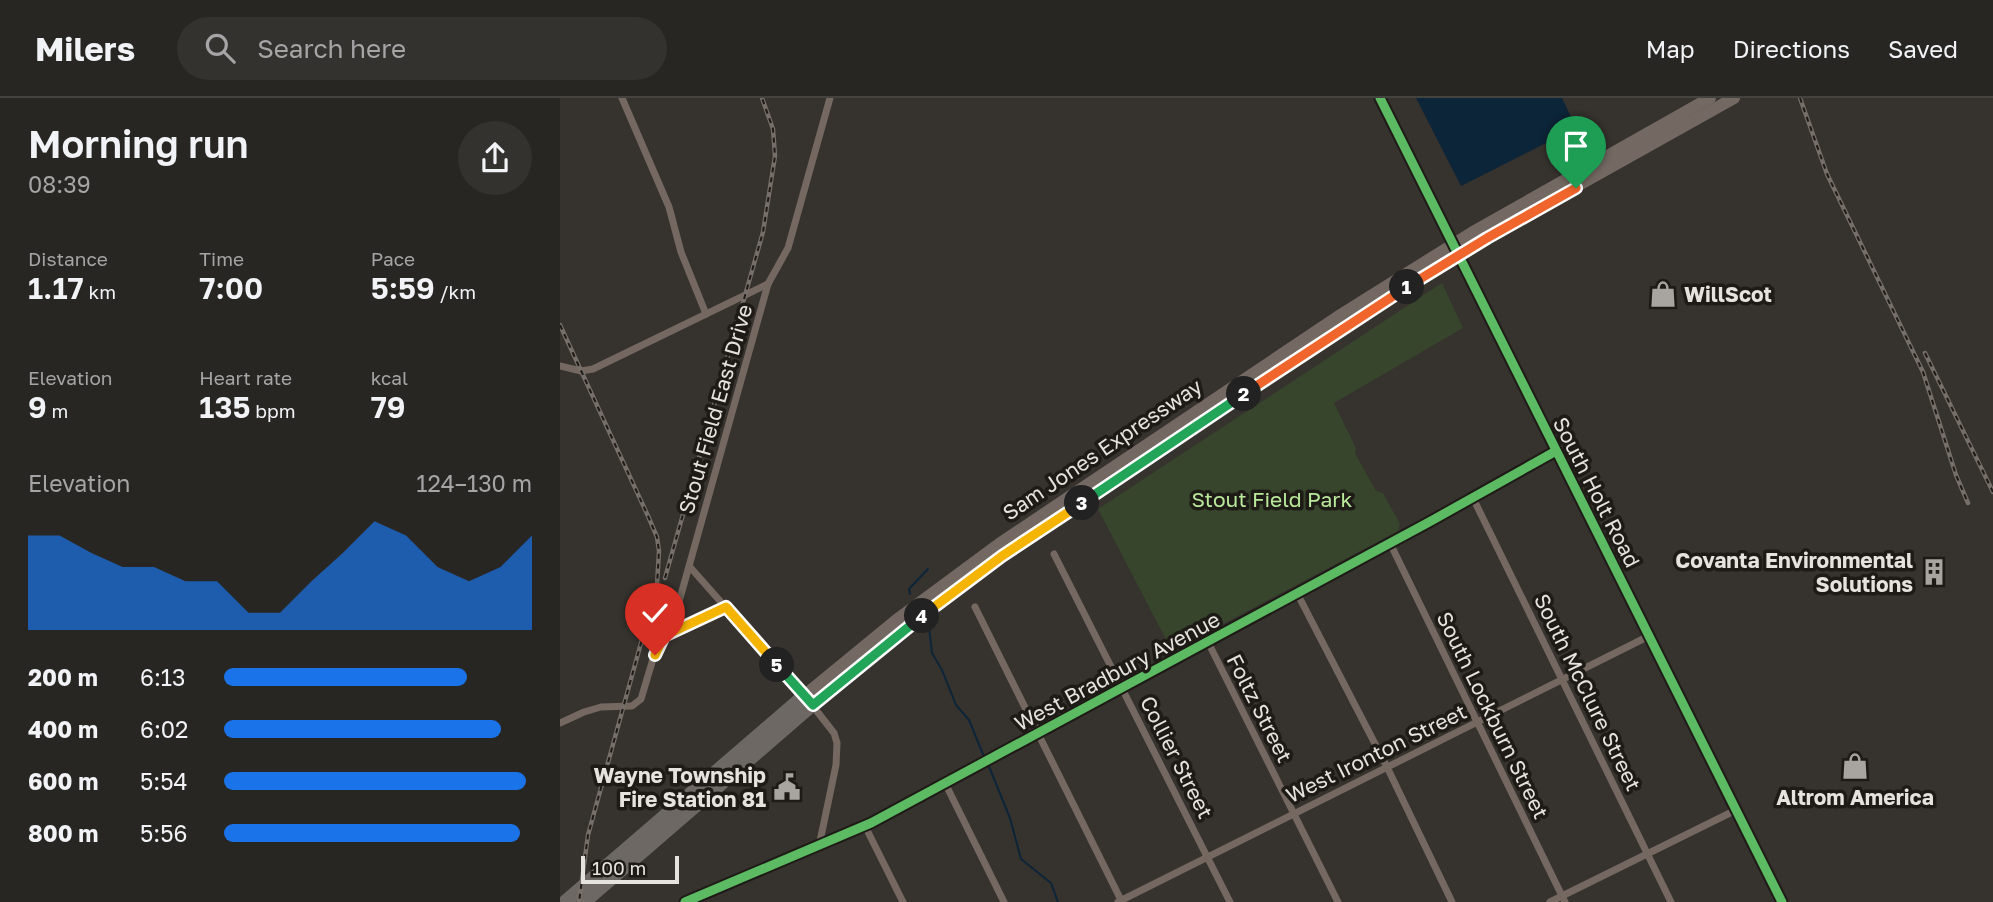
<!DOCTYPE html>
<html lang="en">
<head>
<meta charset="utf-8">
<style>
	:root { --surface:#282622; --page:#34322f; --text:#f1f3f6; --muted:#a5a5a5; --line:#444340; --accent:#1a73e8 }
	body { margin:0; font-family:"Golos Text",sans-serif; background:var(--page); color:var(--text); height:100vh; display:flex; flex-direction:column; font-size:26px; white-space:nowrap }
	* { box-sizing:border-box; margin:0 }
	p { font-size:23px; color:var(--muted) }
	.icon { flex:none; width:38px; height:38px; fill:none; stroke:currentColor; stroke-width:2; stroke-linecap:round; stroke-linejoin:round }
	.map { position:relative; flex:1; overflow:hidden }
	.panel { display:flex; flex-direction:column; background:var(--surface); width:560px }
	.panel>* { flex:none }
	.scale { position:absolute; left:21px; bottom:18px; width:98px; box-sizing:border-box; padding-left:7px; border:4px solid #e6e2de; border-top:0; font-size:19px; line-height:24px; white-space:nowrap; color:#e6e2de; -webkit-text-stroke:5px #1e1b17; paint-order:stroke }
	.pin { position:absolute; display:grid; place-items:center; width:60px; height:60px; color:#fff; margin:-72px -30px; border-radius:50% 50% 50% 0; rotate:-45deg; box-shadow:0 0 7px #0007 }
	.pin .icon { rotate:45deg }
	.km { position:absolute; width:35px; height:35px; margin:-18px; border-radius:50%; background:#222; color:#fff; font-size:19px; line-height:35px; text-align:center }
	.round { display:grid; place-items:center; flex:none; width:74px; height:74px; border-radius:37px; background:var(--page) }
	.headline { display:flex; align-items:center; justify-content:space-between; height:119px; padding:0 28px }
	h1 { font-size:38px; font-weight:600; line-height:52px }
	.stats { display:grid; grid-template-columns:repeat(3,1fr); gap:10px; height:119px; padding:7px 28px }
	.stats div { display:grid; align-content:center }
	.stats b { font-size:30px; font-weight:600 }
	.stats small { font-size:19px; font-weight:400 }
	.stats p { font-size:19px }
	.chart { height:196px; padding:14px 28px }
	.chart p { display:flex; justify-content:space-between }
	.chart svg { width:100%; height:126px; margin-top:7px; fill:var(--accent); opacity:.7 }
	ul { padding:0 28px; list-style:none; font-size:23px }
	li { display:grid; grid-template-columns:112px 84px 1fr; align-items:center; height:52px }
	li i { height:18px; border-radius:9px; background:var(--accent) }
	header { display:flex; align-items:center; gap:42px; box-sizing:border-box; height:98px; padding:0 35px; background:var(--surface); border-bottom:2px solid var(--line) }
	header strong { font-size:33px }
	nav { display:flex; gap:38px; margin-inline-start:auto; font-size:24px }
	.search { width:490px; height:63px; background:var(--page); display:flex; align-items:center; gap:18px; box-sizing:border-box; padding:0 24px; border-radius:38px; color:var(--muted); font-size:26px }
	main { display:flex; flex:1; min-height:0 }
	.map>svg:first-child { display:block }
</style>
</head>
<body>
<header>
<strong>Milers</strong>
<div class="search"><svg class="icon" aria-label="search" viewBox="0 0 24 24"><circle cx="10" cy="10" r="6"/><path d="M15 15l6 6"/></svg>Search here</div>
<nav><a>Map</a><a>Directions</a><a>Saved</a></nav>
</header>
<main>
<section class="panel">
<div class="headline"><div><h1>Morning run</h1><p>08:39</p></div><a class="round"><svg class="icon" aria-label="share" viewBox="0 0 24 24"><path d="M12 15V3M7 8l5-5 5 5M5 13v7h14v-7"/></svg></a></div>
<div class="stats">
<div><p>Distance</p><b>1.17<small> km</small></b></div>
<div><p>Time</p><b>7:00</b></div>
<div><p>Pace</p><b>5:59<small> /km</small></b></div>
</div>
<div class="stats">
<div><p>Elevation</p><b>9<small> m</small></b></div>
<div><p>Heart rate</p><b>135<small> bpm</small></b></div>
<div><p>kcal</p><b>79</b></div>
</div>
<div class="chart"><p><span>Elevation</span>124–130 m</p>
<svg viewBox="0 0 160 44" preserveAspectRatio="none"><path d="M0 44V11L10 11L20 17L30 22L40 22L50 27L60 27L70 38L80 38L90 27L100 17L110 6L120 11L130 22L140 27L150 22L160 11V44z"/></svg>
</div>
<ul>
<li><b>200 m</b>6:13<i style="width:79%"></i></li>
<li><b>400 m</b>6:02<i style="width:90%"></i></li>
<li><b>600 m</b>5:54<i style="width:98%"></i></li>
<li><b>800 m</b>5:56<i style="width:96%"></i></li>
</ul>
</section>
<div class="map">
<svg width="1433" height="804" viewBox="0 0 1433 804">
	<rect width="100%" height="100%" fill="#36322e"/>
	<polygon fill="#36452b" points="882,185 903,230 774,305 796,350 795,355 816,393 823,395 840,426 838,433 612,553 538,411"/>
	<polygon fill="#0d2539" points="856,0 1002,0 1015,27 1012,32 901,88"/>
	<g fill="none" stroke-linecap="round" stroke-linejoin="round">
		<g stroke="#0d2539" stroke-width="2">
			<polyline points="350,496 349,491 368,471"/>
			<polyline points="369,529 372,555 382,572 396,607 409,622 425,661"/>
			<polyline points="428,666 450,720 461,761 491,785 498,804"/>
		</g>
		<g stroke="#746860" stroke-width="7">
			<polyline points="62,0 109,109 121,154 146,216"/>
			<polyline points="0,268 21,273 33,271 208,186"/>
			<polyline points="913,400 1111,804"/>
			<polyline points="830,445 1005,804"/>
			<polyline points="494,456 670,804"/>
			<polyline points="130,469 252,607 274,635 277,645 276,667 259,748"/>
			<polyline points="737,495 827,669 892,804"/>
			<polyline points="415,509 562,804"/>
			<polyline points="110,536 208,186 228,150 270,0"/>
			<polyline points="648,544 778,804"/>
			<polyline points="0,625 24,614 41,609 72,608 81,601 96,551 103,540 166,509"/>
			<polyline points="385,685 444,804"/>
			<polyline points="305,728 343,804"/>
			<polyline points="125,804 311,725 871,423 996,353"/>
			<polyline points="558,804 1089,538"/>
			<polyline points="990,804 1176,712"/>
		</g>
		<g stroke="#736962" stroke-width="12">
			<polyline points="820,0 1222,804"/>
			<polyline points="244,598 339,520 439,446 782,216 913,134 1150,0"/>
			<polyline points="252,607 313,555 442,458 817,208 965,117 1174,0"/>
		</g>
		<g stroke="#6d6864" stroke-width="14">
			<polyline points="5,804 244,598"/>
			<polyline points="24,804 252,607"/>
		</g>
		<defs>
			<g id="rail">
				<polyline points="1240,0 1267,76 1363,274 1396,377 1408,405"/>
				<polyline points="0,227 88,418 97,439 99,453 97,487 28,737 19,804"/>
				<polyline points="1365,255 1433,394"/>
				<polyline points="105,480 203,134 215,58 213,31 202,0"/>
			</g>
		</defs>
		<use href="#rail" stroke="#766e68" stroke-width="4.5"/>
		<use href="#rail" stroke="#1e1b17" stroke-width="2" stroke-dasharray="5" stroke-linecap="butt"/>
		<defs>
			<g id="cycleway">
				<polyline points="820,0 1222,804"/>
				<polyline points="125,804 311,725 871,423 996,353"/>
			</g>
		</defs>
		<use href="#cycleway" stroke="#1e1b17" stroke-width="13"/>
		<use href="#cycleway" stroke="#5cba63" stroke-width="9"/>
	</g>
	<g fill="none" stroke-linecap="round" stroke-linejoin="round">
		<defs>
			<polyline id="split-1" points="847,189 927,140 1016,90"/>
			<polyline id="split-2" points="684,296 847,189"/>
			<polyline id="split-3" points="522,405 684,296"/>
			<polyline id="split-4" points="362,518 442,458 522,405"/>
			<polyline id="split-5" points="217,567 253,607 362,518"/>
			<polyline id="split-6" points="95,557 104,538 166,509 217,567"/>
		</defs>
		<use href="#split-1" stroke="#fff" stroke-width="14"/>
		<use href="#split-2" stroke="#fff" stroke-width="14"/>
		<use href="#split-3" stroke="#fff" stroke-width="14"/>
		<use href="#split-4" stroke="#fff" stroke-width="14"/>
		<use href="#split-5" stroke="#fff" stroke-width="14"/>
		<use href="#split-6" stroke="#fff" stroke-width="14"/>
		<use href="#split-1" stroke="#f0652b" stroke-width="9"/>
		<use href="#split-2" stroke="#f0652b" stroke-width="9"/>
		<use href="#split-3" stroke="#22a559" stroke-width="9"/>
		<use href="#split-4" stroke="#f5b400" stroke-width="9"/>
		<use href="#split-5" stroke="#22a559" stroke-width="9"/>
		<use href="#split-6" stroke="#f5b400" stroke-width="9"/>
	</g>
	<defs>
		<symbol id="shop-bare" viewBox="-9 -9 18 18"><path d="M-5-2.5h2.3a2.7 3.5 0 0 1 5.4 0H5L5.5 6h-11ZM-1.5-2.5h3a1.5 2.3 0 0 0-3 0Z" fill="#a8a4a0" stroke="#1e1b17" stroke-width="2.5" paint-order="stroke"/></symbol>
		<symbol id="building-bare" viewBox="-9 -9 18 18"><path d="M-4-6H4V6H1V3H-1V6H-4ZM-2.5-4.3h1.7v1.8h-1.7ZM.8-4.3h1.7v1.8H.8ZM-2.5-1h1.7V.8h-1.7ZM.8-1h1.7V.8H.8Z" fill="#a8a4a0" stroke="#1e1b17" stroke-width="2.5" paint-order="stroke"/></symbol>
		<symbol id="civic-bare" viewBox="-9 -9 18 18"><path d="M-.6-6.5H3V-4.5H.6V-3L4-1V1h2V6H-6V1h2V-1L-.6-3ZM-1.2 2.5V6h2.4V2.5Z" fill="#a8a4a0" stroke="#1e1b17" stroke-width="2.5" paint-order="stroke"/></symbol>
	</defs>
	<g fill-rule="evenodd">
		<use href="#shop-bare" x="1084" y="177" width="38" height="38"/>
		<use href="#building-bare" x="1355" y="455" width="38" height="38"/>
		<use href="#shop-bare" x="1276" y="649" width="38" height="38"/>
		<use href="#civic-bare" x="208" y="670" width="38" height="38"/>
	</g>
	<g text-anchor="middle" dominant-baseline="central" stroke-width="7" stroke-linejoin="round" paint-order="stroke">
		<g font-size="21" font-weight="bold" fill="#e6e2de" stroke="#1e1b17" text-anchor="end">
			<text x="1124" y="196" text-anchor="start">WillScot</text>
			<text x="1353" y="462">Covanta Environmental<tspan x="1353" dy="24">Solutions</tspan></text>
			<text x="206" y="677">Wayne Township<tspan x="206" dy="24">Fire Station 81</tspan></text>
			<text x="1295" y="699" text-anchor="middle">Altrom America</text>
		</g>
		<g font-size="21" fill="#e6e2de" stroke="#1e1b17">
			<text transform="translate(155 311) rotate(-74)">Stout Field East Drive</text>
			<text transform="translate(542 351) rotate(-34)">Sam Jones Expressway</text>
			<text transform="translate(1037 394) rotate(63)">South Holt Road</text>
			<text transform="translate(557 573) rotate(-28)">West Bradbury Avenue</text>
			<text transform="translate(1028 594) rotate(64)">South McClure Street</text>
			<text transform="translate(700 610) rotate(63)">Foltz Street</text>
			<text transform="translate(933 617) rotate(64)">South Lockburn Street</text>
			<text transform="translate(816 655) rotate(-26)">West Ironton Street</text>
			<text transform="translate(617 659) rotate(63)">Collier Street</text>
		</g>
		<g font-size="21" fill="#b8e99a" stroke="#1e1b17">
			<text x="712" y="401">Stout Field Park</text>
		</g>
	</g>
</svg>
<div class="scale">100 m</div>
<div class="pin" style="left:1016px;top:90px;background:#1e9e55"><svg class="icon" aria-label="arrive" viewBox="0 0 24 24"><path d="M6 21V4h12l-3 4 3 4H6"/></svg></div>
<div class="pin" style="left:95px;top:557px;background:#d93025"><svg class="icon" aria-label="check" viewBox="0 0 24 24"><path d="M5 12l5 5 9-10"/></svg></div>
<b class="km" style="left:847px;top:189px">1</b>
<b class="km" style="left:684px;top:296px">2</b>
<b class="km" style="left:522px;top:405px">3</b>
<b class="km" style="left:362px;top:518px">4</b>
<b class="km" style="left:217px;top:567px">5</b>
</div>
</main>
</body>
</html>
